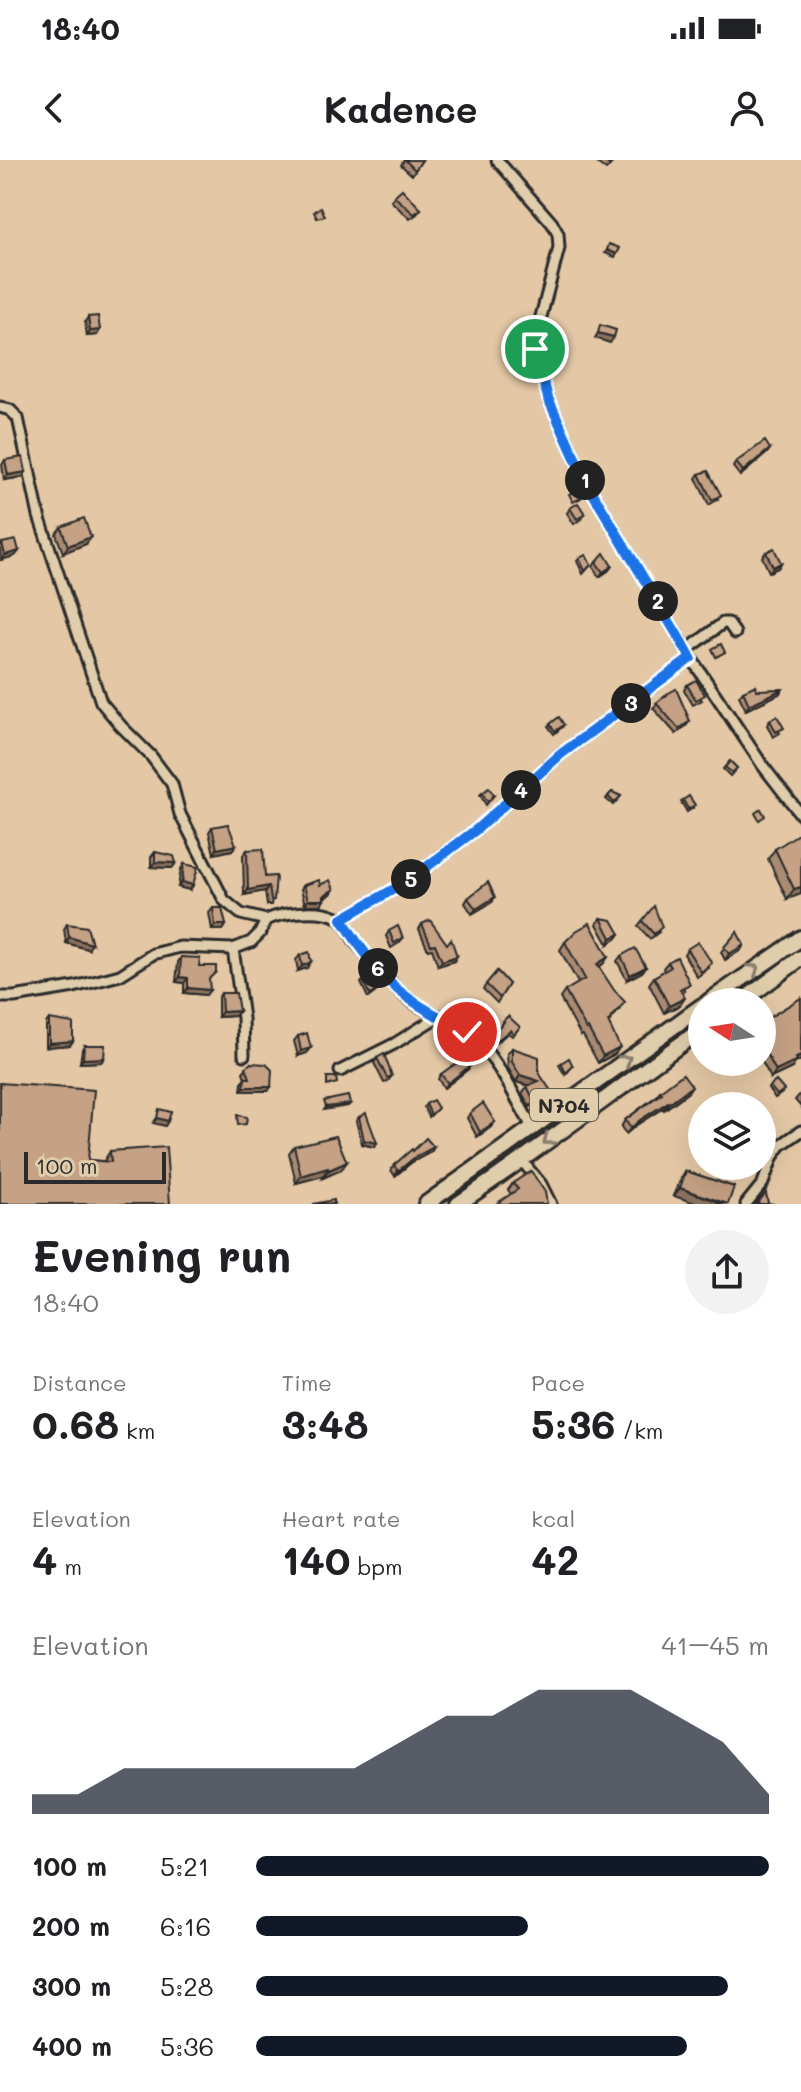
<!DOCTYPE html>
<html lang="en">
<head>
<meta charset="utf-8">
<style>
	:root { --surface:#fff; --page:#f2f2f2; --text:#202124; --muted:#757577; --accent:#111827 }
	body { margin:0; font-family:Mali,sans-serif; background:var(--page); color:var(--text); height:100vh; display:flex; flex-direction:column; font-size:30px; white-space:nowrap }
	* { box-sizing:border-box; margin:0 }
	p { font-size:26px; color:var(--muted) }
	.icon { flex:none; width:44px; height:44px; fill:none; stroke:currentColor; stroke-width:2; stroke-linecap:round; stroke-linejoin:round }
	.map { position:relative; height:1044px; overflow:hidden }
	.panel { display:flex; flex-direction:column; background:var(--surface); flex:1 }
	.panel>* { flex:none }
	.needle { width:52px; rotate:282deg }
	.fabs { position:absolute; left:688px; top:828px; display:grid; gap:16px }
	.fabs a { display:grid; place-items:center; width:88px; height:88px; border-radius:50%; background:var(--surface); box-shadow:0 8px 32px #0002; font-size:40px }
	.scale { position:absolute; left:24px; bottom:20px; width:142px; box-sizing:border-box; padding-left:8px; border:4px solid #2b2b2b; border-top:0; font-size:22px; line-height:28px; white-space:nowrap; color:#2b2b2b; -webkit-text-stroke:6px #e0cdab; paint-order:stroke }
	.pin { position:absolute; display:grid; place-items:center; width:68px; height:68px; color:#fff; margin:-34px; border:4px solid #fff; border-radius:50%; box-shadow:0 2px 8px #0007 }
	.km { position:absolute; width:40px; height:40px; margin:-20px; border-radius:50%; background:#222; color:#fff; font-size:22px; line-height:40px; text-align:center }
	.round { display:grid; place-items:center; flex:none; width:84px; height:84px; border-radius:42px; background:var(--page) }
	.head { display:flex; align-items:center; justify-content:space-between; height:136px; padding:0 32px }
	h1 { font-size:44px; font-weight:700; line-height:60px }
	.stats { display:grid; grid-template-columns:repeat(3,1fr); gap:12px; height:136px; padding:8px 32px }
	.stats div { display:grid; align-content:center }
	.stats b { font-size:40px; font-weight:700 }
	.stats small { font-size:22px; font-weight:400 }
	.stats p { font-size:22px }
	.chart { height:224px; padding:16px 32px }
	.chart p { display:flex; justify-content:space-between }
	.chart svg { width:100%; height:144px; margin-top:8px; fill:var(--accent); opacity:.7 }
	ul { padding:0 32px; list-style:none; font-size:26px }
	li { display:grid; grid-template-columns:128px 96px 1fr; align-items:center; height:60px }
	li i { height:20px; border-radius:10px; background:var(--accent) }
	.status { display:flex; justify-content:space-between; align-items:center; height:56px; padding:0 40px; background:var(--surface); direction:ltr }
	.status svg { height:22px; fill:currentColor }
	header { display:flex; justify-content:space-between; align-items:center; height:104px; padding:0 32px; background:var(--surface); font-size:36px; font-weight:700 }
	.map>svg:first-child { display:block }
</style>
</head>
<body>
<div class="status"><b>18:40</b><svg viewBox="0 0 49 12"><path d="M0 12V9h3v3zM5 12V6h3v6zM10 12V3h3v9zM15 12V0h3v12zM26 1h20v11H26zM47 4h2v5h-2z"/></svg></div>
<header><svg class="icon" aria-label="back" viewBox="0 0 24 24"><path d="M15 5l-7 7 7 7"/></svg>Kadence<svg class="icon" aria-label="person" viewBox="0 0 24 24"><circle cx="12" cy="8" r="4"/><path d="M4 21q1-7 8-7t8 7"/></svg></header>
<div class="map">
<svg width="801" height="1044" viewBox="0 0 801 1044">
	<rect width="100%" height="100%" fill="#e4c8a6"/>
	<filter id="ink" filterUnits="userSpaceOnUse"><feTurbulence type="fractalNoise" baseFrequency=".0125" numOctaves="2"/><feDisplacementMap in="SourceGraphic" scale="16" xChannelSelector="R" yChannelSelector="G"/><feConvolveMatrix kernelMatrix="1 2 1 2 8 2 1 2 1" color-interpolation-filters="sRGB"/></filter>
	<g filter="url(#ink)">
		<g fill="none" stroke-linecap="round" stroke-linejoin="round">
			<defs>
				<g id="minor">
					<polyline points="497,0 552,63 558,74 559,88 537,172 535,189 548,238 585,320 691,498 763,606 801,655"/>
					<polyline points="0,247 10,250 18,258 39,356 101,542 121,566 151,596 172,624 180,654 224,740 241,754 266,760"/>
					<polyline points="687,490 723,463 728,463 735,473"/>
					<polyline points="342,759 408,721 477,669 561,594 691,498"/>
					<polyline points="233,789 243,858 244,895"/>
					<path d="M0,837H14L74,827L120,815L153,794L180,787L233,789L251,782L260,773L266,760C284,752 320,748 337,757C346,761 349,773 355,781C368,798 384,815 399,831C418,850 446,857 467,872C495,893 515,937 532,967"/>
					<polyline points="340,911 394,884 439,856"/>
					<polyline points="522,1001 541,1024 551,1044"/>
					<polyline points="746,1044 763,1023 773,996 781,985 801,971"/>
				</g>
				<g id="highway">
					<polyline points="708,842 801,778"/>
					<polyline points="741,842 801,798"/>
					<polyline points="426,1044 702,846"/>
					<path d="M458,1044C541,988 620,927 702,869"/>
				</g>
			</defs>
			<use href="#minor" stroke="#2b2b2b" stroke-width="15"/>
			<use href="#highway" stroke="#2b2b2b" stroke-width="20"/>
			<use href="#minor" stroke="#e0cdab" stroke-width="9"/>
			<use href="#highway" stroke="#e0cdab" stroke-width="14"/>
		</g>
		<g fill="#a98a72" stroke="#2b2b2b" stroke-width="2">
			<polygon points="404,0 422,0 412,15 401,5"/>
			<polygon points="598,0 615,0 606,10 597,3"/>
			<polygon points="394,36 421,49 417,54 410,59 391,41"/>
			<polygon points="88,157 100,170 97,175 87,176 85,162"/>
			<polygon points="770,289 767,293 740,316 733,307 736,302"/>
			<polygon points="5,300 23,317 4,320 2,305"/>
			<polygon points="699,314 718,339 709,345 696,318"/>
			<polygon points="570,348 585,354 581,359 574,364 567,353"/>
			<polygon points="61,367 86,384 63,393 56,374"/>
			<polygon points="2,383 19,391 15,396 1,400 0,386"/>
			<polygon points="766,392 781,403 778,408 769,412 762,397"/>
			<polygon points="579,398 591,405 583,414 577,401"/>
			<polygon points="596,402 612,406 608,411 599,417 593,407"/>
			<polygon points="687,525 702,540 693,545 684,530"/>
			<polygon points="783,529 779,534 746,550 739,536 743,531"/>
			<polygon points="667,534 690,561 686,566 676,574 653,548"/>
			<polygon points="770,560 780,573 773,577 767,565"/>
			<polygon points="550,564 562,567 554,574 548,566"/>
			<polygon points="730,601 737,608 730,616 723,609"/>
			<polygon points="612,632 621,636 613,645 606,639"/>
			<polygon points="482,633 494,635 486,645 480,635"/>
			<polygon points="683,640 693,648 687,652 681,642"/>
			<polygon points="212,667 236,685 232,690 214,694 209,672"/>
			<polygon points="775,689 801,734 787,739 768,699"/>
			<polygon points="247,690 265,717 276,716 271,745 267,745 265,731 244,735 243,695"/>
			<polygon points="155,692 176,703 172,708 151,707 151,697"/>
			<polygon points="184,704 193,725 190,730 178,727 181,709"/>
			<polygon points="304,725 320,725 334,729 331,734 323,738 324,740 321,745 305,745 301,729"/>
			<polygon points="468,738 492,742 472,754 465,743"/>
			<polygon points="213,748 226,765 223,770 212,770 209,753"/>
			<polygon points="601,758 620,774 616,779 608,784 597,764"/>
			<polygon points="642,761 659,772 650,779 638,766"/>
			<polygon points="67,764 88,789 66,783 64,769"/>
			<polygon points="422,764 447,784 454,801 438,806 432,789 428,790 419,769"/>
			<polygon points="389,771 403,778 399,783 391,788 386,776"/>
			<polygon points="737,772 741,790 725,800 721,792"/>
			<polygon points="565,782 608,797 603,804 599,807 620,849 608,863 615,894 598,903 583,875 581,876 560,838 565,831 578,823 560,790"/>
			<polygon points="687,789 709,808 697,817 684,794"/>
			<polygon points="300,795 307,808 298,811 296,800"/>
			<polygon points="621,796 646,807 642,812 627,820 617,801"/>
			<polygon points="181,797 199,806 209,820 206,835 184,833 184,823 176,822 178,802"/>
			<polygon points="668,802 685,831 682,832 680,845 664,853 649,824 654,817 664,811 663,808"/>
			<polygon points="497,811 509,824 497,843 483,829"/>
			<polygon points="363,821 376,832 368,838 361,823"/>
			<polygon points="221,833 239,851 235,856 218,857 218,838"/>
			<polygon points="801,838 801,900 795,903 792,908 771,918 762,902 762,862"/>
			<polygon points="49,859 73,881 70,885 46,887 46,863"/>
			<polygon points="503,861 520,867 512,876 508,873 496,883 490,875 502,864 501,864"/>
			<polygon points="298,876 311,888 307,893 298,896 294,881"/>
			<polygon points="84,885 104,898 101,902 80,903 82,889"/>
			<polygon points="512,888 539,913 546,938 530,947 522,933 528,926 516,922 508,908 507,894"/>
			<polygon points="377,898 392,916 388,921 384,923 374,903"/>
			<polygon points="251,903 268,931 241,931 242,923 245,918 243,912"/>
			<polygon points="561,903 573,906 565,915 559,905"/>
			<polygon points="467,910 444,928 438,919 441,914"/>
			<polygon points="770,926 782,933 775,938 768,928"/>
			<polygon points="660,931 687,933 664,950 663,948 635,966 626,974 621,967 625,960 655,937"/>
			<polygon points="801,933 801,947 795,940"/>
			<polygon points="426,944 436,950 429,957 424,947"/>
			<polygon points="470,953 495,962 491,967 477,977 467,958"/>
			<polygon points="359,957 377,983 374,987 362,984 356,961"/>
			<polygon points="294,986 341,1010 323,1018 323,1016 296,1023 289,993"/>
			<polygon points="434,987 431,992 412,1002 395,1016 391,1010 394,1005"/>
			<polygon points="110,991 170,1044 88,1000 104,1001"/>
			<polygon points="739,1006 754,1006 746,1015"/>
			<polygon points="686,1011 734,1027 674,1036 681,1018"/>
			<polygon points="513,1023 547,1044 511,1034 508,1030"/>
		</g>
		<g fill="#8a715d" stroke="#2b2b2b" stroke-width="2">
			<polygon points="607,90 617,94 615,97 605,93"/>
			<polygon points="100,170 97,175 87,176 90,171"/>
			<polygon points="598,173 614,177 610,183 595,178"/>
			<polygon points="770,289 767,293 740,316 743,311"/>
			<polygon points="26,312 23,317 4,320 8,315"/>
			<polygon points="91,377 86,384 63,393 68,386"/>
			<polygon points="19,391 15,396 1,400 5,395"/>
			<polygon points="781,403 778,408 769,412 773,407"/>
			<polygon points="612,406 608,411 599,417 603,412"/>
			<polygon points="783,529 779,534 746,550 749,545"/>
			<polygon points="236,685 232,690 214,694 217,689"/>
			<polygon points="155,702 176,703 172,708 151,707"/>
			<polygon points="182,722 193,725 190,730 178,727"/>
			<polygon points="269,726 265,731 244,735 248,730"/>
			<polygon points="801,727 801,734 787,739 794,729"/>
			<polygon points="334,729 331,734 320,740 324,740 321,745 305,745 308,740 323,736"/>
			<polygon points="495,737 492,742 472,754 476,749"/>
			<polygon points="215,765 226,765 223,770 212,770"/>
			<polygon points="620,774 616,779 608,784 611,778"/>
			<polygon points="69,777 92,784 88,789 66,783"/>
			<polygon points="744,785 741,790 725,800 729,794"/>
			<polygon points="457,796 454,801 438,806 442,801"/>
			<polygon points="608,797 603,804 592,811 597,804"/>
			<polygon points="311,802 307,808 298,811 302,806"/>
			<polygon points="646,807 642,812 627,820 630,815"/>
			<polygon points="180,817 188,818 184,823 176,822"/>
			<polygon points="188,828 210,830 206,835 184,833"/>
			<polygon points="685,838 680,845 664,853 669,846"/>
			<polygon points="239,851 235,856 218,857 222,852"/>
			<polygon points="73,881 70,885 46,887 49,883"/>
			<polygon points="620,887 615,894 598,903 603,896"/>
			<polygon points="311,888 307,893 298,896 301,891"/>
			<polygon points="801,896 801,900 795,903 792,908 771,918 776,911"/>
			<polygon points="104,898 101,902 80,903 83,899"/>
			<polygon points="471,905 467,910 444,928 448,923"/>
			<polygon points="520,915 539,921 534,927 516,922"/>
			<polygon points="692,926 687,933 664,950 669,943"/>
			<polygon points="244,927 271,927 268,931 241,931"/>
			<polygon points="551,931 546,938 530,947 534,941"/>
			<polygon points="668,942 663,948 635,966 626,974 631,968 640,960"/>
			<polygon points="350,944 348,946 324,950 326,947"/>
			<polygon points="157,958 168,961 165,966 153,963"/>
			<polygon points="495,962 491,967 477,977 480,972"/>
			<polygon points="364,980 377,983 374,987 362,984"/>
			<polygon points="434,987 431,992 412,1002 395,1016 398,1011 415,997"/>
			<polygon points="347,1002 341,1010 323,1018 329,1010"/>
			<polygon points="328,1008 323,1016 296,1023 301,1016"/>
			<polygon points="680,1028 725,1044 698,1044 674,1036"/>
		</g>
		<g fill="#c5a185" stroke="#2b2b2b" stroke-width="2">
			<polygon points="405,0 422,0 415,10"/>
			<polygon points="603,0 614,0 609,5"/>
			<polygon points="402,29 421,49 414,54 394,36"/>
			<polygon points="321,47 325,56 317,58 314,52"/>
			<polygon points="609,84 620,88 617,94 607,90"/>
			<polygon points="98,156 100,170 90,171 88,157"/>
			<polygon points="600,165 616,170 614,177 598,173"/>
			<polygon points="765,281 770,289 743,311 736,302"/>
			<polygon points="23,297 26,312 8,315 5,300"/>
			<polygon points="708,311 721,335 712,340 699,314"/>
			<polygon points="577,330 581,338 573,342 569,334"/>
			<polygon points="578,343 585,354 577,359 570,348"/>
			<polygon points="84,358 91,377 68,386 61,367"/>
			<polygon points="16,380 19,391 5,395 2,383"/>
			<polygon points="774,388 781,403 773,407 766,392"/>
			<polygon points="604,393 612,406 603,412 596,402"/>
			<polygon points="586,395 591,405 585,411 579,398"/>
			<polygon points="721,484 725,492 716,497 712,489"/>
			<polygon points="696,520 705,535 696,540 687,525"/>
			<polygon points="756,525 757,530 783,529 749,545 743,531"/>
			<polygon points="676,529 690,561 679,569 656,543 667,535 667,534"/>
			<polygon points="777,556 784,568 776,572 770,560"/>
			<polygon points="559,557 564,565 555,571 550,564"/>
			<polygon points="730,601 737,608 732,613 725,607"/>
			<polygon points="489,628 494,635 488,642 482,633"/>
			<polygon points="612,632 621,636 614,643 608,636"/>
			<polygon points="689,636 695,645 688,649 683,640"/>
			<polygon points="761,649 765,656 759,660 755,653"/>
			<polygon points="228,664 236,685 217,689 212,667"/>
			<polygon points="801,672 801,727 794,729 775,689"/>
			<polygon points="263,689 265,717 276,716 274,740 271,740 269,726 248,730 247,690"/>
			<polygon points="155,692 174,696 176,703 155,702"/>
			<polygon points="184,704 198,707 193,725 182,722"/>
			<polygon points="319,720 320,725 330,720 334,729 323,736 324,740 308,740 304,725"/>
			<polygon points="488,722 495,737 476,749 468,738"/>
			<polygon points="654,746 662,767 654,774 642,761"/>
			<polygon points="213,748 222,748 226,765 215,765"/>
			<polygon points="601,758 612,760 620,774 611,778"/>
			<polygon points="430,760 447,784 451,779 457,796 442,801 435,784 431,785 422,764"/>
			<polygon points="590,763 608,797 597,804 614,830 625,842 608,862 620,887 603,896 588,868 586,869 565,831 585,819 565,782 576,771"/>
			<polygon points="67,764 87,767 92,784 69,777"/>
			<polygon points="398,766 403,778 394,783 389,771"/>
			<polygon points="737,772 744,785 729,794 724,787"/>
			<polygon points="698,782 712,803 701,812 687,789"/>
			<polygon points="635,788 646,807 630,815 621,796"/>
			<polygon points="309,792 311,802 302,806 300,795"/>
			<polygon points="181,797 200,798 199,806 216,806 216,812 209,819 210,830 188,828 188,818 180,817"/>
			<polygon points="677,797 690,824 680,829 685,838 669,846 654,817 671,807 668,802"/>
			<polygon points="497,811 509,824 500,838 486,824"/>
			<polygon points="371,817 378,829 370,835 363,821"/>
			<polygon points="221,833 236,833 239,851 222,852"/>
			<polygon points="801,838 801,896 796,898 797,901 776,911 762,886 762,862"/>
			<polygon points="508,856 520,867 514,874 510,870 498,880 492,873 504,862 503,861"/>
			<polygon points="49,859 73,863 73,881 49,883"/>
			<polygon points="307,873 311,888 301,891 298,876"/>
			<polygon points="84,885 105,885 104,898 83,899"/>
			<polygon points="512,888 539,897 539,913 551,931 534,941 527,926 539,921 520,915 512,902"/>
			<polygon points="384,894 392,916 387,918 377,898"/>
			<polygon points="465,897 471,905 448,923 441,914"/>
			<polygon points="569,898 573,906 566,913 561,903"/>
			<polygon points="251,903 266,904 272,910 271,927 244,927 245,918 250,918 246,907"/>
			<polygon points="683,914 692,926 669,943 668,942 640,960 631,968 625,960 662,933 660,931"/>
			<polygon points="327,917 336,917 337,923 327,926"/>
			<polygon points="776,921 784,930 777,935 770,926"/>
			<polygon points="0,923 94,930 88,1000 111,1002 110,991 166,987 170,1044 0,1044"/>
			<polygon points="348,936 350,944 326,947 324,941"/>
			<polygon points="433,940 438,948 431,955 426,944"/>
			<polygon points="483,943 495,962 480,972 470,953"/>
			<polygon points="159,949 171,952 168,961 157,958"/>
			<polygon points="366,953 377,983 364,980 359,957"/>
			<polygon points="237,955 247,957 246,964 238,965"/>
			<polygon points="762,970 774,981 762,994"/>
			<polygon points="336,976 347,1002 329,1010 328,1008 301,1016 294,986"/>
			<polygon points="426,978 434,987 415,997 398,1011 394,1005 412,989 413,991"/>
			<polygon points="531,1011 545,1032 547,1044 496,1044 518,1029 513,1023"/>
			<polygon points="686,1011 734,1027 728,1044 680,1028"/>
			<polygon points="766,1033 768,1043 774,1044 756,1044"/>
			<polygon points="334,1040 334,1044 313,1044"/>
		</g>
		<defs><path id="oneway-chevron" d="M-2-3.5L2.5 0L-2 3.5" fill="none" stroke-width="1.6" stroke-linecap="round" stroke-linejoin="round" transform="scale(2)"/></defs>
		<g stroke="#867c6b">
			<use href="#oneway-chevron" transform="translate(754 809) rotate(-35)"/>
			<use href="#oneway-chevron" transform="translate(626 900) rotate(-35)"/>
			<use href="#oneway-chevron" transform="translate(548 980) rotate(142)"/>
		</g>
	</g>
	<g fill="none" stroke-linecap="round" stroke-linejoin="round" filter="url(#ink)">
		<defs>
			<path id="route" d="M467,872C447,861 426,851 407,837C383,820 357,784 342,759L408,721L477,669L561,594L691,498L585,320L548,238L535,189"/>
		</defs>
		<use href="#route" stroke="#fff" stroke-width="16"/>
		<use href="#route" stroke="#1a73e8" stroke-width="10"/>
	</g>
	<g text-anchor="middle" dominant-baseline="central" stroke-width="6" stroke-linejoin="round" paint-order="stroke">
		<rect fill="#e0cdab" stroke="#615c51" stroke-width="2" x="530" y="929" width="68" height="32" rx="6"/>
		<g font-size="20" font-weight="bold" fill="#2b2b2b">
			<text x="564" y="945">N704</text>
		</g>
	</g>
</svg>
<div class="fabs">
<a><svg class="needle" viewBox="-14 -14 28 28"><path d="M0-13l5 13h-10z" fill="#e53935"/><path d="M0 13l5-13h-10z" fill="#757577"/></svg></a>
<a><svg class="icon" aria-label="layers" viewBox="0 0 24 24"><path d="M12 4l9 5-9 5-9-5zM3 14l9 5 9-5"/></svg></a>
</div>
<div class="scale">100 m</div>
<div class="pin" style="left:535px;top:189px;background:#1e9e55"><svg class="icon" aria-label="arrive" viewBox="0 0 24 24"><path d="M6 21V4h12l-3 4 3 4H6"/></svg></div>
<div class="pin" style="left:467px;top:872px;background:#d93025"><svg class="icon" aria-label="check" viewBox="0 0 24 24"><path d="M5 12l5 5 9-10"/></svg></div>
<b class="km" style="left:585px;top:320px">1</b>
<b class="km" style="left:658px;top:441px">2</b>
<b class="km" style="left:631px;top:543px">3</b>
<b class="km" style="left:521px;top:630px">4</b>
<b class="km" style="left:411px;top:719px">5</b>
<b class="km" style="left:378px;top:808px">6</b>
</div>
<section class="panel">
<div class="head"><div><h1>Evening run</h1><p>18:40</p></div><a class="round"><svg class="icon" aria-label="share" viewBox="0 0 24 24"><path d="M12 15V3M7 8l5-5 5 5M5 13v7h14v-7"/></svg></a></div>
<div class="stats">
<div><p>Distance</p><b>0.68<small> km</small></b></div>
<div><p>Time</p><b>3:48</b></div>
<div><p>Pace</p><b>5:36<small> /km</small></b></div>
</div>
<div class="stats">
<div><p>Elevation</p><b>4<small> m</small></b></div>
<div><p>Heart rate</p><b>140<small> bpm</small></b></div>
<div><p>kcal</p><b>42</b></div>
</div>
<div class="chart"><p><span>Elevation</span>41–45 m</p>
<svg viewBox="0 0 160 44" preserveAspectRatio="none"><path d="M0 44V38L10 38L20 30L30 30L40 30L50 30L60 30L70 30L80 22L90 14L100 14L110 6L120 6L130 6L140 14L150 22L160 38V44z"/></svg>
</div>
<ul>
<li><b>100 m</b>5:21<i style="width:100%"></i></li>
<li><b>200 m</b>6:16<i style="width:53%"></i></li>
<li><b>300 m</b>5:28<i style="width:92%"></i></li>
<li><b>400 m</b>5:36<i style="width:84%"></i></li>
</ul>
</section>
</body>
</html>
